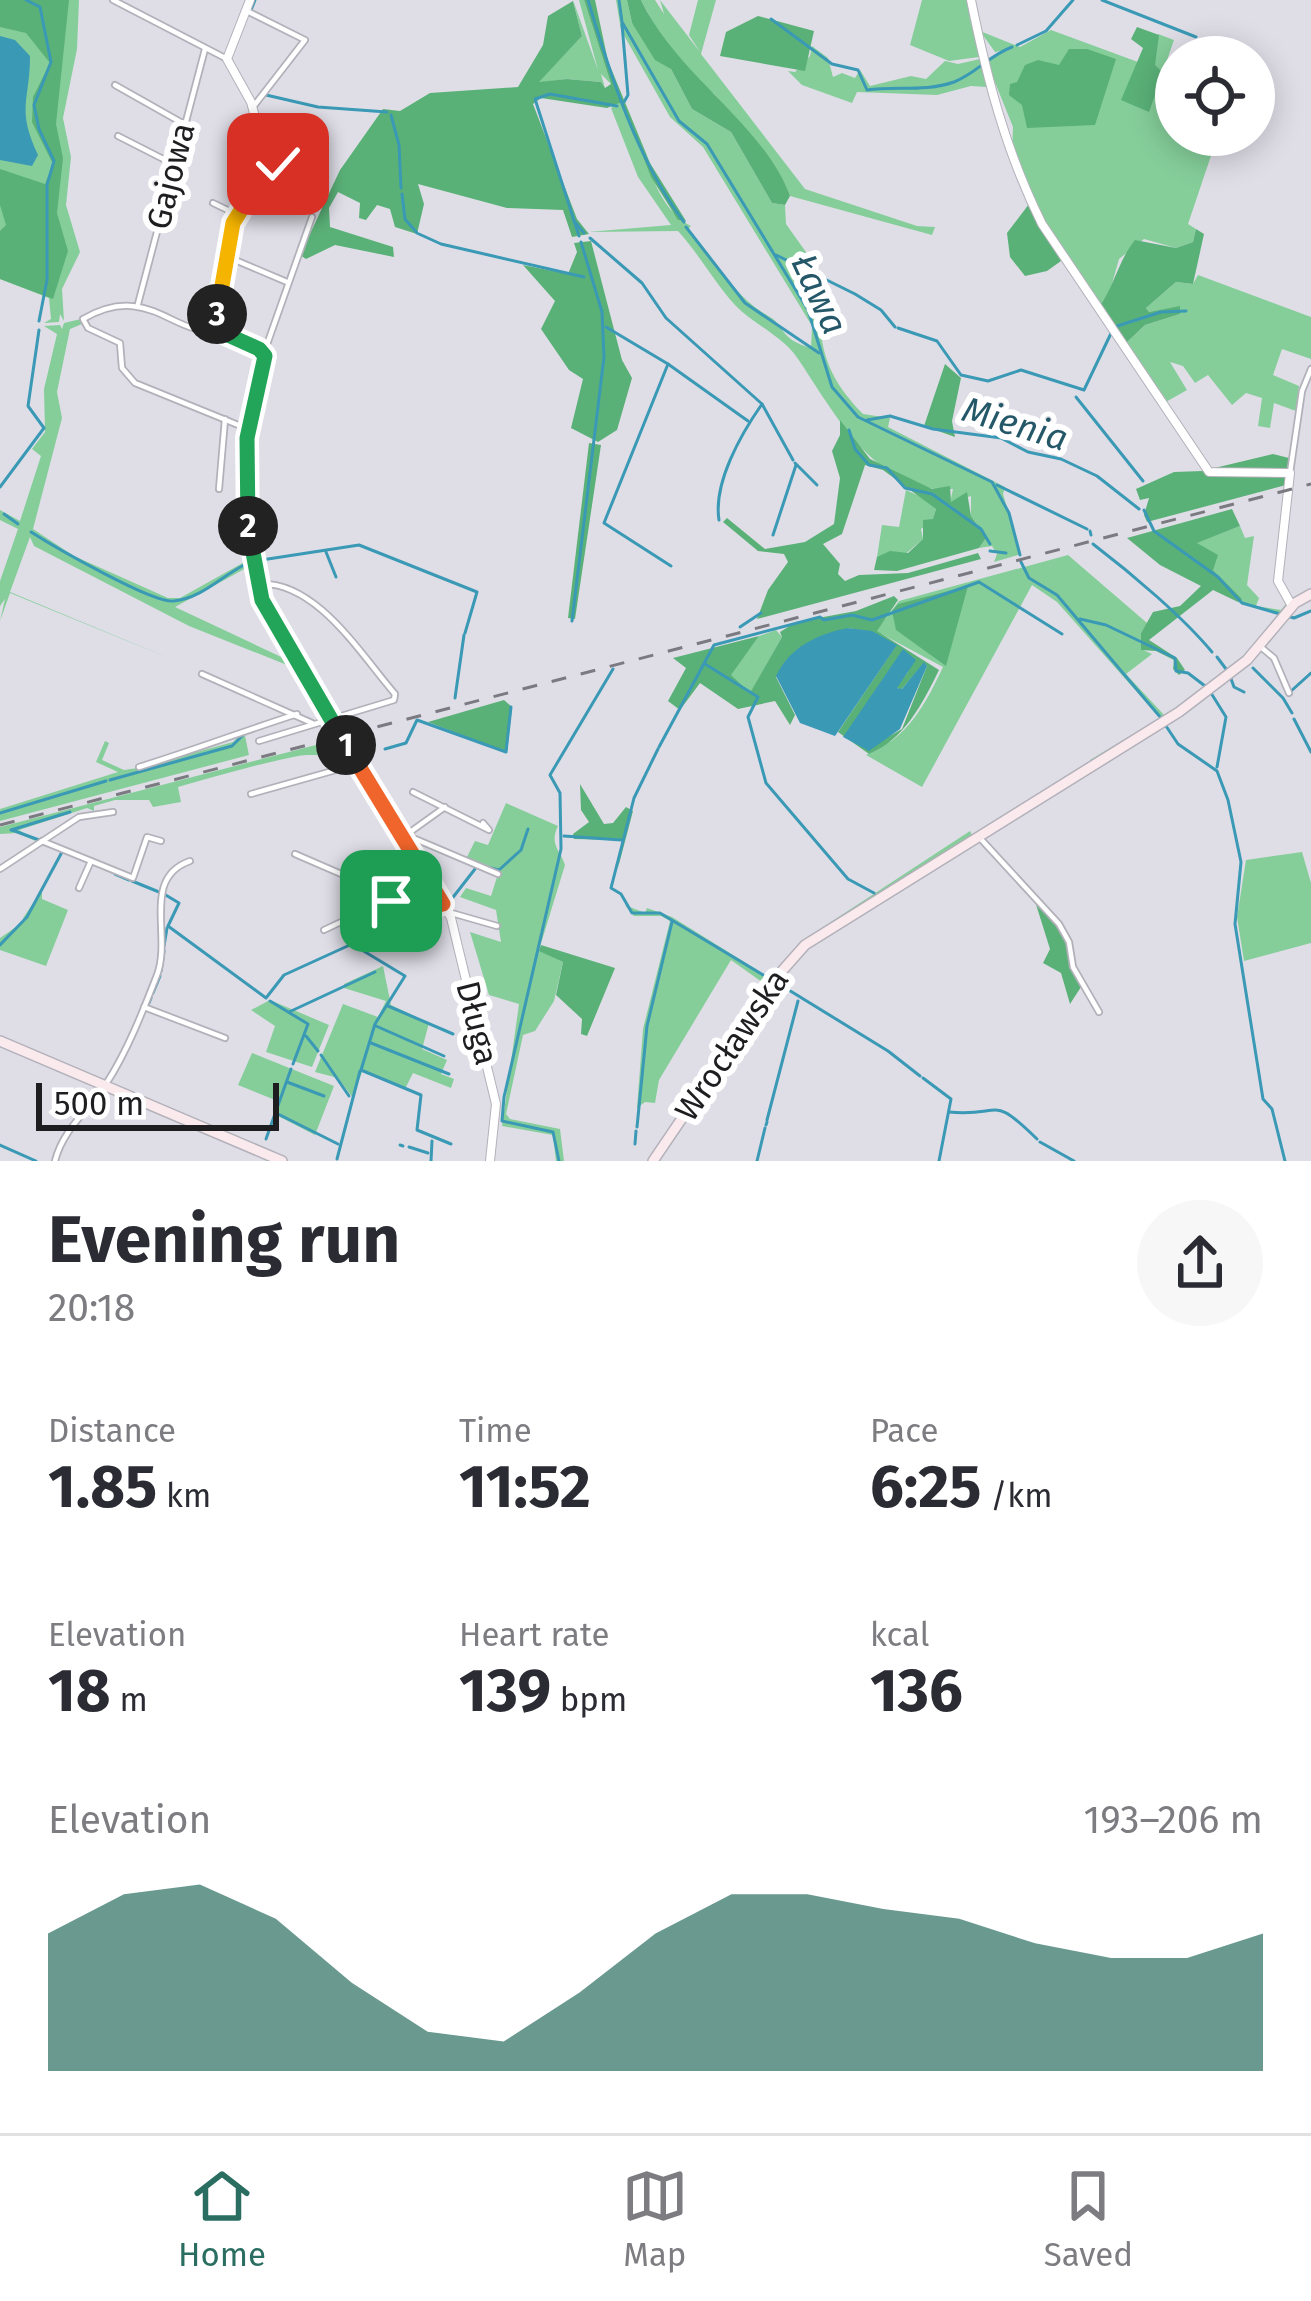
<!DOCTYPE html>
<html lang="en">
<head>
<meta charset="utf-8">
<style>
	:root { --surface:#fff; --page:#f7f7f7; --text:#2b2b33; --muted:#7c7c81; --line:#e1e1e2; --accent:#2a6e61 }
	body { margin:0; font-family:"Fira Sans",sans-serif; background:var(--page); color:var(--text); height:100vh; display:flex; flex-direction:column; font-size:45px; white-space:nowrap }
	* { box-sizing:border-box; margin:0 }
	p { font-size:39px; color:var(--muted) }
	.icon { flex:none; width:66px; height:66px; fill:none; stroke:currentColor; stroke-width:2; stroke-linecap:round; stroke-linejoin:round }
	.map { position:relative; height:1161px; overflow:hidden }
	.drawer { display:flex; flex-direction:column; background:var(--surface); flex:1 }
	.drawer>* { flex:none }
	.fabs { position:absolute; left:1155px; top:36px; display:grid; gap:24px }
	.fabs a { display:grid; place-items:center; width:120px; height:120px; border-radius:50%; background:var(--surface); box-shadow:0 6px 30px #0003; font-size:60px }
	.scale { position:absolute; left:36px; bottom:30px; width:243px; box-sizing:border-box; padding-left:12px; border:6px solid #1e1e21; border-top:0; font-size:33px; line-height:42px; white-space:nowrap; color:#1e1e21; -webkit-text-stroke:9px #fff; paint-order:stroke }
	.pin { position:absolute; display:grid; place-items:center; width:102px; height:102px; color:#fff; margin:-51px; border-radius:24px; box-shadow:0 6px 18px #0006 }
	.km { position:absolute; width:60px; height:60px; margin:-30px; border-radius:50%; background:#222; color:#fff; font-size:33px; line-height:60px; text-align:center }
	.round { display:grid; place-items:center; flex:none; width:126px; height:126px; border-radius:63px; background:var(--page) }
	.overview { display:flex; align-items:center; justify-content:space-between; height:204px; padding:0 48px }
	h1 { font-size:66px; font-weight:700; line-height:90px }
	.metrics { display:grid; grid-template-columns:repeat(3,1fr); gap:18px; height:204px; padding:12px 48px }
	.metrics div { display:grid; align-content:center }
	.metrics b { font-size:60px; font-weight:700 }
	.metrics small { font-size:33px; font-weight:400 }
	.metrics p { font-size:33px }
	.chart { height:336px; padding:24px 48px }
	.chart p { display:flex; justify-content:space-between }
	.chart svg { width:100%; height:216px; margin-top:12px; fill:var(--accent); opacity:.7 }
	.menu { display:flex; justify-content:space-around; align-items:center; height:168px; border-top:3px solid var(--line); background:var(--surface); font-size:33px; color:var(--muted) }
	.menu a { display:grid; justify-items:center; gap:6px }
	.menu .selected { color:var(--accent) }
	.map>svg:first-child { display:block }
</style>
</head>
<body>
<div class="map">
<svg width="1311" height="1161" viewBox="0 0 1311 1161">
	<rect width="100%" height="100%" fill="#dfdee7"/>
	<g fill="#85ce9a">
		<polygon points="0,0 79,0 77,49 63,118 71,157 66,205 80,252 62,289 64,321 60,314 59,322 44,323 51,319 49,298 0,279"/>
		<polygon points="573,0 598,70 579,0 584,0 611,84 601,74 605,88 601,82 567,79 537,83 582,36"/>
		<path d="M616,0H627L632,23L671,69L692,109L731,132L772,203L785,205L786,224L823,276C816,336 820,370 863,414L890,418L888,427L1005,487L1003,494L1021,554L994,562L997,554L992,546L979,548L986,538L971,516V496L950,503L953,489C877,496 834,412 798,359C783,336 753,324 735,305C714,282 699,254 678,231L588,232L671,225L638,177L611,108L621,101C647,142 648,203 691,226L688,229C718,261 731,295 770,317C785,326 779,339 811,348L812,326L703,147L670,117L621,30Z"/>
		<polygon points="641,0 655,0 664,14 660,0 700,52 689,35 698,0 716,0 701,54 805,189 917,226 935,227 932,235 790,196 751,136 713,93 705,91 661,37"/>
		<polygon points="922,0 967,0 979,57 949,61 910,45"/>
		<polygon points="1051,30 1138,62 1122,100 1154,65 1158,34 1174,40 1167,60 1176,73 1176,135 1218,135 1188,224 1196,229 1193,242 1176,248 1144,239 1119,259 1110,291 1099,307 1045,223 1012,151 1013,127 986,60 1011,49 995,52 980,31 1020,47"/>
		<polygon points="812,46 828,58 833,77 842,73 855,78 860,70 870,86 911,76 926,79 945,61 958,64 980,59 987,87 971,86 937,95 857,92 852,103 802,85 788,71 795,72 810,56"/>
		<polygon points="1198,275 1311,317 1311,359 1282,349 1273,375 1299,386 1296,411 1274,403 1270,428 1258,426 1262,398 1246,393 1232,405 1208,375 1195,383 1183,366 1170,362 1187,390 1164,403 1125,344 1145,325 1180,314 1179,307 1149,312 1146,308 1176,282 1193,284"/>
		<polygon points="81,319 82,324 70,329 57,392 62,418 33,529 74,556 168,598 180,598 248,560 248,567 175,607 292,662 292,656 307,682 305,685 292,667 189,626 34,546 30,537 10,592 176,661 10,593 0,621 5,599 0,606 0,581 18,529 0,520 0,510 20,521 41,456 32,449 45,432 44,389 57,334 44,326 60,325 62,329 64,323"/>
		<polygon points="906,490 930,501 936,509 933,520 921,529 923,539 903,556 877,557 882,525 899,527"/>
		<polygon points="1240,526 1245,538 1254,536 1247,585 1259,598 1256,606 1281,610 1286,604 1283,596 1289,604 1280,614 1238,602 1241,599 1213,570 1196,543"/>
		<path d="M1068,555L1147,623L1141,633V649L1152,654L1126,674L1165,716L1171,713L1092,762L1090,760L1160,718L1057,602L1032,585L922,787L866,755C908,738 925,705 943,667L876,631L899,601Z"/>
		<polygon points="776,630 782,637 750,694 730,675 759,636"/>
		<polygon points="244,731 249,755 0,821 0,809 118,772 96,762 105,741 109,743 102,760 124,770 138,768 233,742"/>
		<path d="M339,739L344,754C327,758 314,753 298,756C258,764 217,776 178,787L181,802L153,807L149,800H115L94,806V811L87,808L19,830L38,842L17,833L0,834V827Z"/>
		<path d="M506,803L558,826C549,844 560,850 565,865L539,950L563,962L554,1001L535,1031L523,1035L506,1114L510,1119L560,1129L564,1161H556L553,1135L502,1126L519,1004L489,995L470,932L501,942L496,910L460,897L466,888L491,896L497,877L465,861L475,841L488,845Z"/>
		<polygon points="970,831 972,835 800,948 672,1127 766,985 731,960 659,1080 655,1103 645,1102 637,1108 643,1029 670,921 661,916 634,916 625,905 645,913 647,908 672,917 770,978 808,937"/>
		<polygon points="1302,852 1311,883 1311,943 1244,961 1237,917 1246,860"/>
		<polygon points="42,890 42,899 68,910 46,966 0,950 0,938 26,920 23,918"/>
		<polygon points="383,966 391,1005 429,1023 422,1049 447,1060 441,1074 454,1079 451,1088 413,1073 405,1089 362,1072 353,1098 338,1078 315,1072 343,1004 378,1017 386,1001 344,988 344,984"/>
		<polygon points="270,1000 329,1025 312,1067 266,1052 275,1026 251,1010"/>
		<polygon points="252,1053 334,1086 315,1135 276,1115 280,1102 238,1085"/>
	</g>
	<g fill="#5ab177" fill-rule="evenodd">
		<polygon points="0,0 69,0 56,124 63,158 57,213 68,251 53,299 0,279 0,231 6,225 0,205 0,169 45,184 53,164 32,122 33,97 50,63 26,33 0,27"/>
		<polygon points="584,0 595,0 608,61 650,163 686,221 678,220 651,177 622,102 607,108 541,98 533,104 577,219 589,234 572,237 563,210 507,208 418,184 424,204 417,234 395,227 390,209 377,205 366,220 359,218 360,203 338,192 329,208 330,227 393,247 394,257 335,245 306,259 300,255 340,170 383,109 400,111 430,93 518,87 543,45 548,16 573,1 582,36 539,82 567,79 601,82 605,88 611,84"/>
		<path d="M627,0H641C677,76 763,123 790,196L785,205L772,203L731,132L692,109L671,69L655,60L632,23Z"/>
		<polygon points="758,16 814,31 805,71 720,56 726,32"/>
		<polygon points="1137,27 1159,35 1155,65 1163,73 1149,112 1121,100 1143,48 1131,39"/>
		<polygon points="1069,49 1087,49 1116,59 1095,125 1027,128 1022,105 1009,95 1010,84 1017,82 1025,65 1038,60 1059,65"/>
		<polygon points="1029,204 1061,261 1047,271 1025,276 1010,257 1007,233"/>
		<path d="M1196,229L1204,234L1193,284L1176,282L1146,308L1149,312L1180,306V314L1145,325L1125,344L1099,307C1115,285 1118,261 1135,240L1176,248L1193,242Z"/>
		<polygon points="591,241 622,360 632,378 617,430 598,442 571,428 583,379 569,370 541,329 555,301 523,265 568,274 577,252 574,243"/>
		<polygon points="945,364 961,378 952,421 955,437 924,426"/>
		<polygon points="840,420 870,459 932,489 950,486 951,502 967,492 971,516 986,538 979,548 897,571 874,570 877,557 890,551 908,553 923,539 923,520 933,519 936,509 883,470 865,465 842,534 823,544 840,564 838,574 845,581 859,575 908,573 978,553 981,559 757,619 768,590 788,562 784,554 758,551 723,522 727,518 765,549 805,542 834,524 840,478 832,451 840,435"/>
		<polygon points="589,443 601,445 575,619 568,618"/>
		<polygon points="1273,454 1289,458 1286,485 1147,522 1144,515 1149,498 1140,500 1136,489 1174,472 1202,471"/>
		<polygon points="1232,509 1240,526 1197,543 1218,555 1213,570 1242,599 1238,602 1213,590 1149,640 1177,658 1185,670 1179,675 1173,669 1174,660 1156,651 1141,650 1141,633 1153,612 1180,606 1201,586 1160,565 1127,538"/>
		<polygon points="968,586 946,666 896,630 892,611 898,604"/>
		<path d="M894,596L898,600L877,631L939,670C923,703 904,740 869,754L838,732L896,646L872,632L848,628L776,677L795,715L790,725L775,701L738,709L700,683L680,710L668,701L686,668L673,658L759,636L731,675L750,693L782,637L780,632L796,622L856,611ZM903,649L908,672L896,687L901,690L924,663L927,666L902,729L881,741Z"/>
		<polygon points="504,700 512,707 507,753 428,722"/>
		<polygon points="580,784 604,824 613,823 626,807 633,811 618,868 622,840 574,839 573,834 589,822 581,810"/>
		<polygon points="1034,898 1062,932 1081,987 1070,1004 1061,973 1043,963 1050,949"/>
		<polygon points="541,945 615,968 587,1036 581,1034 582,1019 556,995 563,962 539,951"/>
	</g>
	<g fill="#3a99b5">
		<path d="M0,36L15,40L30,56C30,101 16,108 38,155L32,166L0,160Z"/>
		<path d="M848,628L872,631L897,645L835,736L800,723L776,676C790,647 817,634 848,628Z"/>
		<polygon points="903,649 916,660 897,688 902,689 924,662 927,666 900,729 869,751 843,737"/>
	</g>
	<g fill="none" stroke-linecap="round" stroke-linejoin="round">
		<g stroke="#3a99b5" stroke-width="3">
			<polyline points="26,0 40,7 51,62 34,105 39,129 54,161 47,185 47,280 39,321"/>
			<path d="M588,0C610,74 637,160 684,222"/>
			<polyline points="619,0 622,22 679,121 707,144 808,310 832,387 858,417 992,482 1009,513 1020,555"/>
			<polyline points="1102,0 1196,37"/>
			<polyline points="251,10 255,0"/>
			<path d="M771,19L832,64L858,70L867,90C895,86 926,92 954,82C977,73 988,56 1012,47"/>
			<polyline points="622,24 628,95 624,102"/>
			<polyline points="1017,45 1046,31 1073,0"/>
			<polyline points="266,95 318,107 387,112"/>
			<polyline points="391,115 399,145 401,188"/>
			<polyline points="402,194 405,219 417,233"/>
			<polyline points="574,221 584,233"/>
			<polyline points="686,227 745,303 819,353"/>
			<polyline points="419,234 441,244 584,277"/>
			<polyline points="579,236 535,99 550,94 617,106"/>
			<path d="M590,238L642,283L666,318L762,404C741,434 713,483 719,520"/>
			<polyline points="776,255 855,294 881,310 895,327"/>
			<polyline points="606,327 668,364 748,421"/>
			<polyline points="898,328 937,341 961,375 988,381 1021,370 1084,390 1114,327 1161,312 1186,311"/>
			<polyline points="668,364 604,523 671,566"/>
			<polyline points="1076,397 1143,481"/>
			<polyline points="762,404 793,460"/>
			<polyline points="867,420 890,416 933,429 1001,438 1028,452 1061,459 1097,476 1139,509"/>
			<polyline points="849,430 855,449 869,465 887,468 905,488 932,494 981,529 990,544"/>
			<polyline points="795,463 817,485"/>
			<polyline points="997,485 1087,529"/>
			<polyline points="0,487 44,428 28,406 39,330"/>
			<polyline points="1144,510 1154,531 1218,577 1242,603 1294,618 1311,611"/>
			<polyline points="4,514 18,524"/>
			<polyline points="1090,531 1091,535"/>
			<path d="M31,532C53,546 153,604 174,601C203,598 222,575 248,563"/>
			<polyline points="773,535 796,465"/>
			<path d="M1093,544C1131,573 1183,617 1212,652"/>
			<polyline points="990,551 1006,553"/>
			<polyline points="326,552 336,577"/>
			<polyline points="255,561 359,545 477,592 465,633"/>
			<polyline points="1021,562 1029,578 1057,595 1161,718"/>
			<polyline points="1080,619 1106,625 1175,658 1176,671 1188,673 1205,686"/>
			<polyline points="572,621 604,357 602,312 581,242"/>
			<polyline points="740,627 761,613"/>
			<polyline points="1217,657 1226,669"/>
			<polyline points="705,664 758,697 748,717 766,783 848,879 874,893"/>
			<polyline points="1253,668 1283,698 1292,713"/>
			<polyline points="1230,676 1234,687 1244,692"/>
			<polyline points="1290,692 1311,673"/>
			<polyline points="1211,693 1226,717 1217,767"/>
			<polyline points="455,698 464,635"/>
			<polyline points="1294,719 1311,752"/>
			<polyline points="1166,726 1178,744 1217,771 1228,800 1241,862 1235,924 1263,1099 1272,1109 1285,1161"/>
			<polyline points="659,747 714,645 820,617 824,620 852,615 872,620 979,582 1062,634"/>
			<polyline points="385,749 406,743 417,720 506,752 511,707"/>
			<polyline points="658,749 634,798 611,888 621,894 632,913 660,913 770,979"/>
			<polyline points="110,780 232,746 245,733"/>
			<polyline points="0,813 106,781"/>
			<polyline points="11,830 70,812"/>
			<polyline points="12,830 39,840"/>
			<polyline points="564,836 621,840"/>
			<polyline points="478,865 499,870 521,850 528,829"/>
			<polyline points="101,867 112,872"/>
			<polyline points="115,874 129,880"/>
			<polyline points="132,881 159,892"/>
			<polyline points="164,894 179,903 168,926 266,998 284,975 352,944 405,976 375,1024 361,1070 421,1095 417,1130 451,1144"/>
			<polyline points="447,905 475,869"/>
			<polyline points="0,945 27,917 62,852"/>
			<polyline points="164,946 167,928"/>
			<polyline points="161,971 164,951"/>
			<polyline points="779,984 888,1051 920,1076"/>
			<polyline points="153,993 160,976"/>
			<polyline points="270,1001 308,1024 293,1064"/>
			<polyline points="149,1003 151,998"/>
			<polyline points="388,1006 453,1034"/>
			<polyline points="289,1012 375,972"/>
			<polyline points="376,1026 444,1056"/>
			<polyline points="306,1036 318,1051"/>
			<polyline points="371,1043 449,1074"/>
			<polyline points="321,1055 349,1096"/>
			<polyline points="923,1078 951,1099 939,1161"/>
			<polyline points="287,1082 324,1096"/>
			<path d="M949,1112C1004,1117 990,1093 1037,1139"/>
			<polyline points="278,1114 338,1144"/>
			<polyline points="767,1120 798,1001"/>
			<polyline points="766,1125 767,1122"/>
			<polyline points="637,1127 647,1026 672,922"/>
			<polyline points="266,1139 291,1069"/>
			<polyline points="1040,1142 1074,1161"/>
			<polyline points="635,1144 636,1131"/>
			<polyline points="0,1145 36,1161"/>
			<polyline points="400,1145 403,1146"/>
			<polyline points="409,1147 428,1153"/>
			<polyline points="337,1159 360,1071"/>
			<polyline points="431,1161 432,1141"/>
			<polyline points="559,1161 553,1132 502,1121 504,1097 561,849 560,793 550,775 613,669"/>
			<polyline points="757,1161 765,1128"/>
		</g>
		<defs>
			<g id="minor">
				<polyline points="113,0 227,59"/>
				<polyline points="247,11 305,40 253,107"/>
				<polyline points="115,85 184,124"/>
				<polyline points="118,136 173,164"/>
				<polyline points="272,166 295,168"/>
				<polyline points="213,203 238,215"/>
				<polyline points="228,257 287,282"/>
				<polyline points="138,304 205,49"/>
				<path d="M217,328C176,341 150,280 83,319L88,328L120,343L122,368L135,383L248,429"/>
				<polyline points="264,353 312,217"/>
				<polyline points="1290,473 1302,391 1311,369"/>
				<polyline points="219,489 225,419"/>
				<path d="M256,584C315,578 361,655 395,694L394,700L259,741"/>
				<polyline points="1262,648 1274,658 1289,693"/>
				<polyline points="202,674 312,723"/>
				<path d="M139,767C194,750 244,731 297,714"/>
				<polyline points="413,792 489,830 483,823"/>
				<polyline points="251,794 357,764"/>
				<polyline points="406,835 498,874"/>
				<polyline points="406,835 445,807"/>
				<polyline points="979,837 1059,924 1069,942 1073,967 1099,1012"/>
				<polyline points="42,841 133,878 147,837 161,841"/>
				<polyline points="295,854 422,909 443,904"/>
				<polyline points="0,869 79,817 113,812"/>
				<polyline points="79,888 91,861"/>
				<polyline points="448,912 497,926"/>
				<polyline points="324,930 394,897"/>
				<polyline points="144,1007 225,1038"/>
				<path d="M55,1161C63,1129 88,1111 106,1084C127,1052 143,1011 157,975C172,936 141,878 190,861"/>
			</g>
			<g id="tertiary">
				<path d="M250,0L227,59L251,102L269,169L233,224L216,323L219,331L259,349L265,356C262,381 252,405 248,430C239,481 242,560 266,607L451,918L496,1104L490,1161"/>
				<path d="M971,0C987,79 1006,152 1042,224L1209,472L1290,473L1278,581L1292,606"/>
			</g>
			<g id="secondary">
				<polyline points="0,1041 282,1161"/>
				<polyline points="653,1161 782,971 805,945 1179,712 1247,660 1295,603 1311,594"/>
			</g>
		</defs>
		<use href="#minor" stroke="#b2b1ba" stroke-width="8"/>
		<use href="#tertiary" stroke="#b2b1ba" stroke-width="10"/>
		<use href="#secondary" stroke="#b2b1ba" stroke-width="12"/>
		<use href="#minor" stroke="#fff" stroke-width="4.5"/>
		<use href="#tertiary" stroke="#fff" stroke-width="8"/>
		<use href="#secondary" stroke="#fbeaed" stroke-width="9"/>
		<polyline stroke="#7b7a80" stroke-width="3" stroke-dasharray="15 15" stroke-linecap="butt" points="0,825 1311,484"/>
	</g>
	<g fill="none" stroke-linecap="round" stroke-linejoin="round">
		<defs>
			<polyline id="split-1" points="346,745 443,904 422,909 394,897 391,901"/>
			<polyline id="split-2" points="248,526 262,600 346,745"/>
			<polyline id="split-3" points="217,314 219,331 259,349 265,356 247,438 248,526"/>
			<polyline id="split-4" points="217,314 233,223 269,166 278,164"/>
		</defs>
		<use href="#split-1" stroke="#fff" stroke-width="24"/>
		<use href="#split-2" stroke="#fff" stroke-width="24"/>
		<use href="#split-3" stroke="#fff" stroke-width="24"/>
		<use href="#split-4" stroke="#fff" stroke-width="24"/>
		<use href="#split-1" stroke="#f0652b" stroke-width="15"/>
		<use href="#split-2" stroke="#22a559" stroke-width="15"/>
		<use href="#split-3" stroke="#22a559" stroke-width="15"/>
		<use href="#split-4" stroke="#f5b400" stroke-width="15"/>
	</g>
	<g text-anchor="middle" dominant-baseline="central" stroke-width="12" stroke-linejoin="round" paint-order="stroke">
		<g font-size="33" fill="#1e1e21" stroke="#fff">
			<text transform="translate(171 176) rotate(-76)">Gajowa</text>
			<text transform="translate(477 1023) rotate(76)">Długa</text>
			<text transform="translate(732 1045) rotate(-56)">Wrocławska</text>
		</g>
		<g font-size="36" font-style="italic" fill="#245868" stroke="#fff">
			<text transform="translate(819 294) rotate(65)">Ława</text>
			<text transform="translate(1015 424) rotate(17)">Mienia</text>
		</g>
	</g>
</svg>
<div class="fabs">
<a><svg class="icon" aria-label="locate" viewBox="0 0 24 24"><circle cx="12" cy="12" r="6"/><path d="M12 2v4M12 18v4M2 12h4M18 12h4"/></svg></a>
</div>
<div class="scale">500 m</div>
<div class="pin" style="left:391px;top:901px;background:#1e9e55"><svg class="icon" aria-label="arrive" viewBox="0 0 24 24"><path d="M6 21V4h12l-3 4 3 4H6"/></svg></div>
<div class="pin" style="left:278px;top:164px;background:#d93025"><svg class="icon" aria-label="check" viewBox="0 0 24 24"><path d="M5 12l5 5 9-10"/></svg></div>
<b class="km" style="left:346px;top:745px">1</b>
<b class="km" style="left:248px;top:526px">2</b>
<b class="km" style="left:217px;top:314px">3</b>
</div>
<section class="drawer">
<div class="overview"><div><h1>Evening run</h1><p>20:18</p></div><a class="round"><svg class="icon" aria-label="share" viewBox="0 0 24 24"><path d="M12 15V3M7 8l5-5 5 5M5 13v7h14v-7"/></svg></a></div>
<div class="metrics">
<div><p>Distance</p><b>1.85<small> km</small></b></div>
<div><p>Time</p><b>11:52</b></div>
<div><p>Pace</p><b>6:25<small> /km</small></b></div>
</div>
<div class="metrics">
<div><p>Elevation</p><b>18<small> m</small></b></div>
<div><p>Heart rate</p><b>139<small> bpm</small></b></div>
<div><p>kcal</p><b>136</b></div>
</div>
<div class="chart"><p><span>Elevation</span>193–206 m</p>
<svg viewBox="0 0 160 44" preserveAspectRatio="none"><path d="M0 44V16L10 8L20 6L30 13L40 26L50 36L60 38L70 28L80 16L90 8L100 8L110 11L120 13L130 18L140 21L150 21L160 16V44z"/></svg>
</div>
</section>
<nav class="menu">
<a class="selected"><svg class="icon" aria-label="home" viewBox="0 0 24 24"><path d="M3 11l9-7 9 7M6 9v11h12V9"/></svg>Home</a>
<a><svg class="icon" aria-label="map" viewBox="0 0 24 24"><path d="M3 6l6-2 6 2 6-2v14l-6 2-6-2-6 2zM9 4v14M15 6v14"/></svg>Map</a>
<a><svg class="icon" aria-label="saved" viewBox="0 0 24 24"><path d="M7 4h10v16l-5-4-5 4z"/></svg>Saved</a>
</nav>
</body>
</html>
